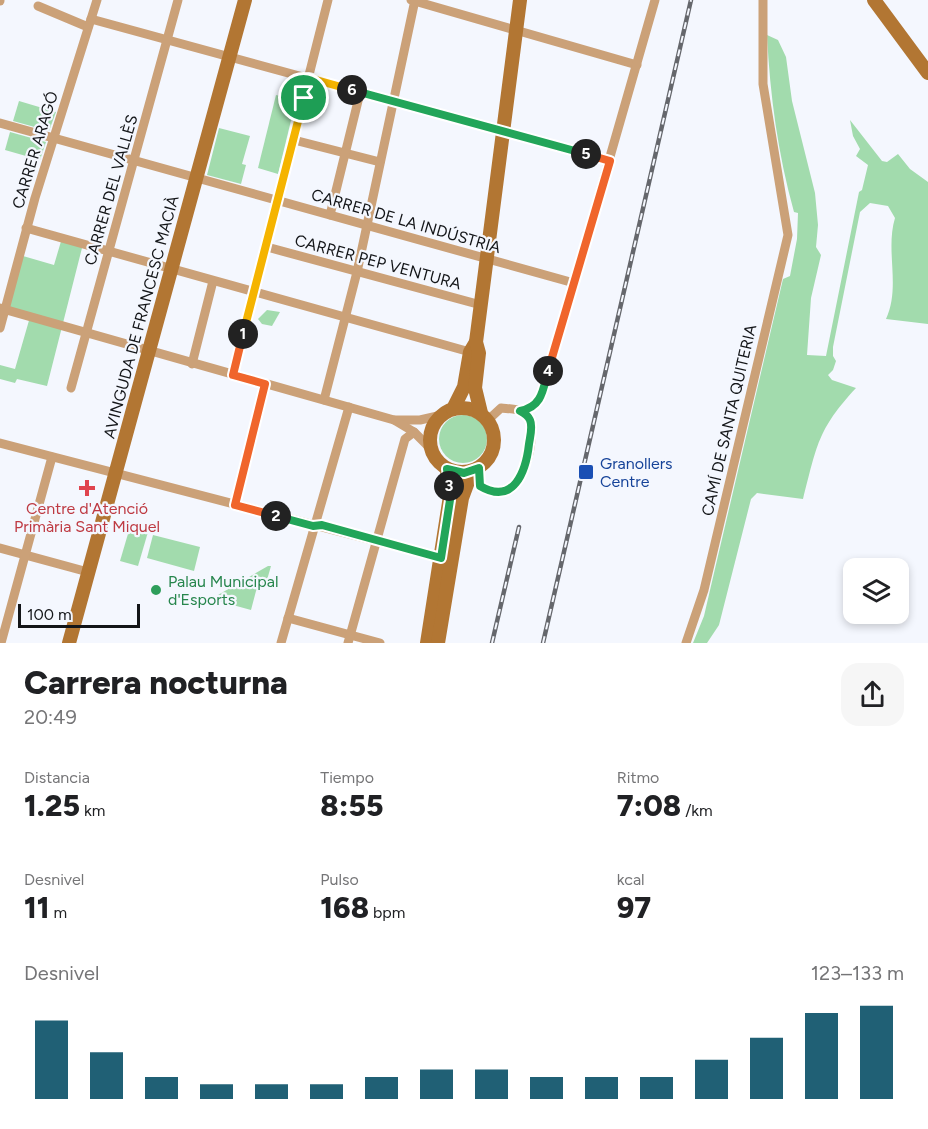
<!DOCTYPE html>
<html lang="es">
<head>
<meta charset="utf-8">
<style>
	:root { --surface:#fff; --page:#f6f6f6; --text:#202124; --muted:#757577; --accent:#206075 }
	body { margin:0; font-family:Figtree,sans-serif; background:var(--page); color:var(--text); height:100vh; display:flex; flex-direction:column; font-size:22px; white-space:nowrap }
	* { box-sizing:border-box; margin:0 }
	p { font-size:20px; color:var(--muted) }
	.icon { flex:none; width:33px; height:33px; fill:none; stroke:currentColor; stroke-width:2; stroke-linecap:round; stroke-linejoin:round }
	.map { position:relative; height:643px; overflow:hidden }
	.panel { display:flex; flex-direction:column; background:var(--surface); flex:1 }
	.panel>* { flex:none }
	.tools { position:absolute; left:843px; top:558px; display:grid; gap:12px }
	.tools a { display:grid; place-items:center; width:66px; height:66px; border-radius:12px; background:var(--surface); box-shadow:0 3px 9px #0003; font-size:30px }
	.scale { position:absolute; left:18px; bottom:15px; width:122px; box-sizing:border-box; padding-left:6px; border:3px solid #131518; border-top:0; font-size:16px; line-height:21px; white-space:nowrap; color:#131518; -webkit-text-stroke:4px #f4f7fe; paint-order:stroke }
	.pin { position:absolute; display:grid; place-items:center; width:51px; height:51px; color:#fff; margin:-26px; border:3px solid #fff; border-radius:50%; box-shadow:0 2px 6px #0007 }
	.km { position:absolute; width:30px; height:30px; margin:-15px; border-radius:50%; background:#222; color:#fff; font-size:16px; line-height:30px; text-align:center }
	.round { display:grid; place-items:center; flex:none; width:63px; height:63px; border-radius:18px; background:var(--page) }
	.head { display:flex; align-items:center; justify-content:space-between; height:102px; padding:0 24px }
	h1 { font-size:33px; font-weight:800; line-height:45px }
	.figures { display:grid; grid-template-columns:repeat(3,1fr); gap:9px; height:102px; padding:6px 24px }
	.figures div { display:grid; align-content:center }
	.figures b { font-size:30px; font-weight:800 }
	.figures small { font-size:16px; font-weight:400 }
	.figures p { font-size:16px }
	.chart { height:168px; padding:12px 24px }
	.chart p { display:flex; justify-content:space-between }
	.chart svg { width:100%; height:108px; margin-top:6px; stroke:var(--accent); stroke-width:6 }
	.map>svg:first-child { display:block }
</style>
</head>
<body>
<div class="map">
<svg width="928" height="643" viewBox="0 0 928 643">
	<rect width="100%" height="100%" fill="#f4f7fe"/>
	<g fill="#a2dbad">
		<path d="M767,35L778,40L786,57L792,101L815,193L818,225L816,247L821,255L811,298L807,355L826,356L859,192L862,190L868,165L856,156L860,149L853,136L850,120L882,161L887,162L898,154L910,169L928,182V324L886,319C901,286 885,251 895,218L888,206L870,203L860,212L833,347V356L836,361L833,370L828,375L832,380L856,388C817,430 817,446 803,499L757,493L751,499L719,625L707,643H693L704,616L714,573L783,279L790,276L797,239L798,213L794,212C778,154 770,96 767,35Z"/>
		<polygon points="276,95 296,100 278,174 258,168"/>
		<polygon points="19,101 56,112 49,131 13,121"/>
		<polygon points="219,128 250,136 242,164 246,165 241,184 207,175"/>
		<polygon points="10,132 46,142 40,160 5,150"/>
		<polygon points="62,238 83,244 47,386 17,379 15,383 0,379 0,365 15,369 30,317 5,309 23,256 54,265"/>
		<polygon points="267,310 280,312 272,326 262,324 258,319"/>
		<circle cx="463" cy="439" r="24"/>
		<polygon points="130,527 148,532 138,566 120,561"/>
		<polygon points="153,535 200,547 194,571 147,558"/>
		<polygon points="268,566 271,566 267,580 256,591 251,610 211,599"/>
	</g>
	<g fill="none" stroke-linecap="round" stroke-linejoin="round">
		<g stroke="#cba178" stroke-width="9">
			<polyline points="411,0 637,65"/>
			<polyline points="0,1 0,0"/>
			<polyline points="38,6 88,27"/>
			<polyline points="91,19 610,161"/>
			<polyline points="0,123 574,283"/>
			<polyline points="294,140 380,162"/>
			<polyline points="330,215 360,93"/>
			<polyline points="26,228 470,352"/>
			<polyline points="267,247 481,305"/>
			<polyline points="0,308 394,420 420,420 442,415"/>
			<polyline points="0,328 35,198 97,0"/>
			<polyline points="192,364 213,281"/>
			<polyline points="233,375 328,0"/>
			<polyline points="71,388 178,0"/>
			<polyline points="324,400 357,272 415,0"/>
			<polyline points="520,411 532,407 541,397 655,0"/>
			<polyline points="394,420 414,432 431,449"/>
			<polyline points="0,443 441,558"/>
			<path d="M479,468L480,486C526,513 539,429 527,416C520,408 510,409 501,408L488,420"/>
			<polyline points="235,505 265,384"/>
			<polyline points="0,548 88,572"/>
			<polyline points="288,618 380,643"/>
			<polyline points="1,643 52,457"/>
			<polyline points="281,643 349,407"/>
			<polyline points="348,643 405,439 414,432"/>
			<polyline points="686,643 704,590 788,235 763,84 763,0"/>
		</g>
		<g stroke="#b27633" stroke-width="14">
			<polyline points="874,0 928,73"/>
			<circle cx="462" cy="440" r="32"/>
			<polyline points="453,409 464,387 470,352 476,342"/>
			<polyline points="481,413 475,388 479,353 476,342 520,0"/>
			<polyline points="69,643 245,0"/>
			<polyline points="427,643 450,496 447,469"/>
			<polyline points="438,643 462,498 472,471"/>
		</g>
		<defs>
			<g id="rail">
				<polyline points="492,643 519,527"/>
				<polyline points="543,643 691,0"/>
			</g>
		</defs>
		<use href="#rail" stroke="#65676c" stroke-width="4.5"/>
		<use href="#rail" stroke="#f4f7fe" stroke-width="2" stroke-dasharray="7" stroke-linecap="butt"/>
	</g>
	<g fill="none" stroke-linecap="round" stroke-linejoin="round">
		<defs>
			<polyline id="split-1" points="243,334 304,98"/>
			<polyline id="split-2" points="243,334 233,375 265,384 235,505 276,516"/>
			<polyline id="split-3" points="276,516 313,526 322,525 441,558 450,500 449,486"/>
			<path id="split-4" d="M449,486L447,469L464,473L479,468L480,486C514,506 526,471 529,444C530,437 533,427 530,420C528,415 524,413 520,411C542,407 543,390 548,371"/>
			<polyline id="split-5" points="548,371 610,161 586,154"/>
			<polyline id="split-6" points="352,90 586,154"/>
			<polyline id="split-7" points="304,98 309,78 352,90"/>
		</defs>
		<use href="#split-1" stroke="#fff" stroke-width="12"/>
		<use href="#split-2" stroke="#fff" stroke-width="12"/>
		<use href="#split-3" stroke="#fff" stroke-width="12"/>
		<use href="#split-4" stroke="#fff" stroke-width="12"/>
		<use href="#split-5" stroke="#fff" stroke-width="12"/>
		<use href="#split-6" stroke="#fff" stroke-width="12"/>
		<use href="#split-7" stroke="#fff" stroke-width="12"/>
		<use href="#split-1" stroke="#f5b400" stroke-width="8"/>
		<use href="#split-2" stroke="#f0652b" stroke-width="8"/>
		<use href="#split-3" stroke="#22a559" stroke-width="8"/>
		<use href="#split-4" stroke="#22a559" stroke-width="8"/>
		<use href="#split-5" stroke="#f0652b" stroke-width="8"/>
		<use href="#split-6" stroke="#22a559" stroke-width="8"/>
		<use href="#split-7" stroke="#f5b400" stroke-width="8"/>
	</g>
	<rect fill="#1a4fb4" stroke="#f4f7fe" stroke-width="2" x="578" y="464" width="16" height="16" rx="3"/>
	<path fill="#e0444e" stroke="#f4f7fe" stroke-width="2" d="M84 479h6v6h6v6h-6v6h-6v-6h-6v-6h6z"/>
	<circle fill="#2e9e5b" stroke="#f4f7fe" stroke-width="2" cx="156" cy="590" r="6"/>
	<g text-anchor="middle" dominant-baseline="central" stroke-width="4.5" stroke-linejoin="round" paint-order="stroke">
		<g font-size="16" fill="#131518" stroke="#f4f7fe">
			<text transform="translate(35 150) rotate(-73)">CARRER ARAGÓ</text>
			<text transform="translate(111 190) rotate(-74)">CARRER DEL VALLÈS</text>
			<text transform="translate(406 221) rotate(16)">CARRER DE LA INDÚSTRIA</text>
			<text transform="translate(378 262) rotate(15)">CARRER PEP VENTURA</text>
			<text transform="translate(141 317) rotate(-75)">AVINGUDA DE FRANCESC MACIÀ</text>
			<text transform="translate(729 420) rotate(-77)">CAMÍ DE SANTA QUITERIA</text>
		</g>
		<g font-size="16" fill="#164399" stroke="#f4f7fe" text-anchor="start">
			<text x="600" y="463">Granollers<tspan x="600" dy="18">Centre</tspan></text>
		</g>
		<g font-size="16" fill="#be3a42" stroke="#f4f7fe">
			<text x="87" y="508">Centre d'Atenció<tspan x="87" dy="18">Primària Sant Miquel</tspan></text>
		</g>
		<g font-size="16" fill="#27864d" stroke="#f4f7fe" text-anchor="start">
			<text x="168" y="581">Palau Municipal<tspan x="168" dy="18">d'Esports</tspan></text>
		</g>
	</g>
</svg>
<div class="tools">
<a><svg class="icon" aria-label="layers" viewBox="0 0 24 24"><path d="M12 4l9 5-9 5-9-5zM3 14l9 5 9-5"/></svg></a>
</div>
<div class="scale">100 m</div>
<div class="pin" style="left:304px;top:98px;background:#1e9e55"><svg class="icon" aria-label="arrive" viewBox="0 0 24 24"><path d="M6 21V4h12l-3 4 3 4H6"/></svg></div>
<b class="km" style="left:243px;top:334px">1</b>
<b class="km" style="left:276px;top:516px">2</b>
<b class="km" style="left:449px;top:486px">3</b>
<b class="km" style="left:548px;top:371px">4</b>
<b class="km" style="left:586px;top:154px">5</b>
<b class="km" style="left:352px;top:90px">6</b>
</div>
<section class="panel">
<div class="head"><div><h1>Carrera nocturna</h1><p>20:49</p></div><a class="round"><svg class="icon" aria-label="share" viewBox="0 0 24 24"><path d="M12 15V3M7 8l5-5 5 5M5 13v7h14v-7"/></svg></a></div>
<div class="figures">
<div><p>Distancia</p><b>1.25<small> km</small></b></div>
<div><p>Tiempo</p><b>8:55</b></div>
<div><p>Ritmo</p><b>7:08<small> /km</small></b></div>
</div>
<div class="figures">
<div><p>Desnivel</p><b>11<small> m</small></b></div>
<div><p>Pulso</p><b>168<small> bpm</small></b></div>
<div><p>kcal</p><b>97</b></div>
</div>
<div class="chart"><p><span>Desnivel</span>123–133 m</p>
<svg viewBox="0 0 160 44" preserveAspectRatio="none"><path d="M5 44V12M15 44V25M25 44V35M35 44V38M45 44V38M55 44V38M65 44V35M75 44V32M85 44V32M95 44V35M105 44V35M115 44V35M125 44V28M135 44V19M145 44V9M155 44V6"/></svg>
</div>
</section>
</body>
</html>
